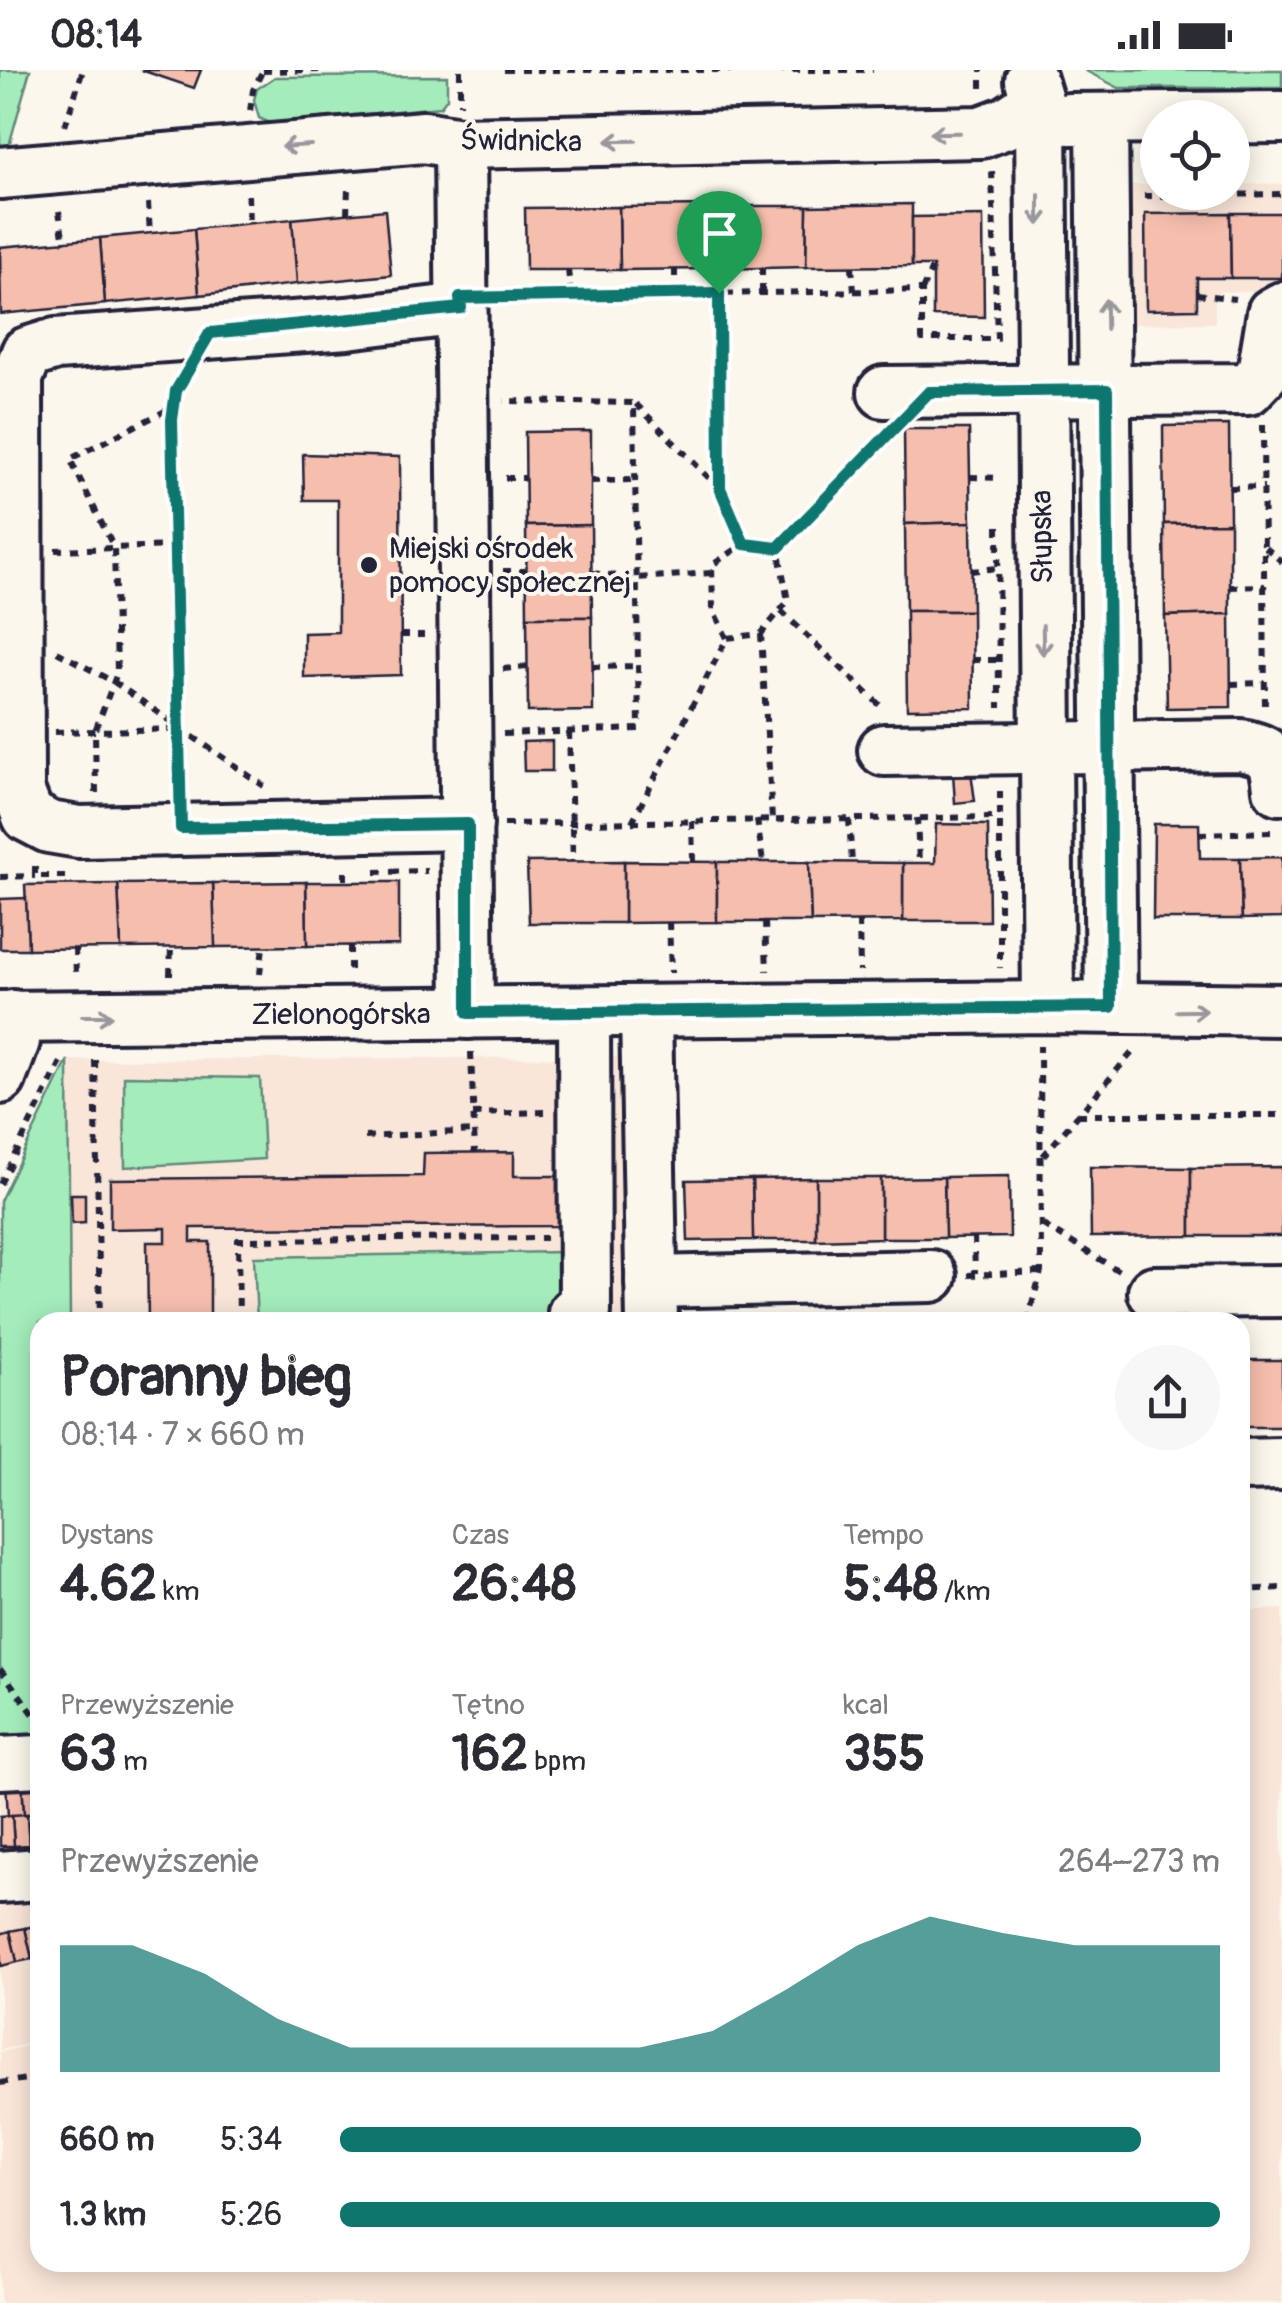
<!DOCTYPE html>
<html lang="pl">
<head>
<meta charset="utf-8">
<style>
	:root { --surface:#fff; --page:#f7f7f7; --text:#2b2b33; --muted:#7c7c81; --accent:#0f766e }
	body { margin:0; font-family:Pangolin,sans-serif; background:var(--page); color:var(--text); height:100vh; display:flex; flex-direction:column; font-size:38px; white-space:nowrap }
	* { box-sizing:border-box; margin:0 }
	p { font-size:32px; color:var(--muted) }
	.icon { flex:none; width:55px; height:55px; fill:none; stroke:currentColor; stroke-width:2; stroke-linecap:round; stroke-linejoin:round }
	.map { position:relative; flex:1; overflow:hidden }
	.panel { position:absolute; left:30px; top:1242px; width:1220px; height:960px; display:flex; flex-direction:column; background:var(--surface); border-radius:30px; box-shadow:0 5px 25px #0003 }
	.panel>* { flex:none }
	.tools { position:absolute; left:1140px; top:30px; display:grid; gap:20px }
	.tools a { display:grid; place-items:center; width:110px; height:110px; border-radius:50%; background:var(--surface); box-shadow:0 5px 25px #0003; font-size:50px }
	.pin { position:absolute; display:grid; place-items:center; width:85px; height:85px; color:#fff; margin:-102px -42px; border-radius:50% 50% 50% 0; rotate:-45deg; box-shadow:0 0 10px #0007 }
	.pin .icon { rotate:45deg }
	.round { display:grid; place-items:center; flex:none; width:105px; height:105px; border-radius:52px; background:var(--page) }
	.summary { display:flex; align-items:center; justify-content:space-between; height:170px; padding:0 30px }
	h1 { font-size:55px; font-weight:700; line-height:75px }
	.figures { display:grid; grid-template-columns:repeat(3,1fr); gap:15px; height:170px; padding:10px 30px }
	.figures div { display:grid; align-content:center }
	.figures b { font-size:50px; font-weight:700 }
	.figures small { font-size:28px; font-weight:400 }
	.figures p { font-size:28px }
	.chart { height:280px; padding:20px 30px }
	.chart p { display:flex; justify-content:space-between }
	.chart svg { width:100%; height:180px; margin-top:10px; fill:var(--accent); opacity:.7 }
	ul { padding:0 30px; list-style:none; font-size:32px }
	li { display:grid; grid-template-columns:160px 120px 1fr; align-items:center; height:75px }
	li i { height:25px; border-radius:12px; background:var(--accent) }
	.status { display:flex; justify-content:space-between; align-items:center; height:70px; padding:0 50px; background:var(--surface); direction:ltr }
	.status svg { height:28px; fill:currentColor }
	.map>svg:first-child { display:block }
</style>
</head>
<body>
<div class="status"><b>08:14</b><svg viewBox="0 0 49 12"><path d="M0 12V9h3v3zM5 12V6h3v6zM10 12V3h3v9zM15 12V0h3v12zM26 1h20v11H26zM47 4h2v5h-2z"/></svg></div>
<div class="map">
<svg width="1282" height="2233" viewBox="0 0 1282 2233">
	<rect width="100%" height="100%" fill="#fbf7ec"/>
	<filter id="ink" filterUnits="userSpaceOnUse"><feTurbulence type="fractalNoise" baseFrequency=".01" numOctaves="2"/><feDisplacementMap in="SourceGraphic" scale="20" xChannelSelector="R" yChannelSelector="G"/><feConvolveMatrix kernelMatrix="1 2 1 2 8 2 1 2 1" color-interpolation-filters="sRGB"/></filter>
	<g filter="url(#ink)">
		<g fill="#fae6d9">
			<polygon points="1233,114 1282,114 1282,221 1215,222 1215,253 1126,254 1125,115 1157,115 1158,122 1232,122"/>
			<polygon points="623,987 624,1252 70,1252 68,990"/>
			<polygon points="1282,1539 1282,2233 0,2233 0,1982 40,1973 40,2192 1240,2192 1240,1541"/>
			<polygon points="40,1699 40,1971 0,1980 0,1701"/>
		</g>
		<g fill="#a4edbb" stroke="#63887b" stroke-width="2.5">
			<polygon points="0,0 30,0 8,79 0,80"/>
			<polygon points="1084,0 1282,0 1282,18 1119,18"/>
			<polygon points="447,6 447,28 440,37 270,53 259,48 254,30 257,19 275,7"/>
			<polygon points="68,990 70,1252 40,1252 40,1672 0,1675 0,1131"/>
			<polygon points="124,1006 260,1008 264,1089 125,1097"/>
			<polygon points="561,1182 563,1252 257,1252 254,1187"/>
		</g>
		<g fill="#f6bead" stroke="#22223b" stroke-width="2.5">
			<polygon points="141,0 201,0 194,18"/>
			<polygon points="912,134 912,196 806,197 807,136"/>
			<polygon points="712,136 807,136 806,197 714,199"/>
			<polygon points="712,136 714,199 620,200 619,137"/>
			<polygon points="619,137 620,200 526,200 525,138"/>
			<polygon points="385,140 391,205 297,214 292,149"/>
			<polygon points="1230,143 1231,208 1197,208 1197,239 1146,240 1145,144"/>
			<polygon points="1230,143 1282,143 1282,208 1231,208"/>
			<polygon points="983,146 984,247 933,246 933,196 912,196 912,147"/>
			<polygon points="292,149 297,214 199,225 194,159"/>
			<polygon points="194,159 199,225 105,234 100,168"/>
			<polygon points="100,168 105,234 1,244 0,177"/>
			<polygon points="1229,355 1230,453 1164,454 1163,356"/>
			<polygon points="904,359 969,359 971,452 905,454"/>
			<polygon points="591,361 591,455 526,456 525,362"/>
			<polygon points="303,384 400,387 401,605 304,608 304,563 338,562 338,430 304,430"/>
			<polygon points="971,452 972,541 906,541 905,454"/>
			<polygon points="1230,453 1230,544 1165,546 1164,454"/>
			<polygon points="591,455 592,547 527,547 526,456"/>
			<polygon points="906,541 972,541 973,638 907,639"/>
			<polygon points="1230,544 1231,637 1167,638 1165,546"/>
			<polygon points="527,547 592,547 593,641 528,642"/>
			<polygon points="552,671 552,701 524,701 523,672"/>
			<polygon points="971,702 975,731 955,733 953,703"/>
			<polygon points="936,754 988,755 989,851 903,851 903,793 935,793"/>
			<polygon points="1154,754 1199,754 1200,788 1240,788 1242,849 1153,849"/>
			<polygon points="1282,787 1282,848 1242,849 1240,788"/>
			<polygon points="624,791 717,792 717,852 624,853"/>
			<polygon points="624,791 624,853 529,853 527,792"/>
			<polygon points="717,792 809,792 811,852 717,852"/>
			<polygon points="809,792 903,793 903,851 811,852"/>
			<polygon points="306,812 399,812 399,875 307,876"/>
			<polygon points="306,812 307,876 215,877 213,813"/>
			<polygon points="213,813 215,877 121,878 118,814"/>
			<polygon points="118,814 121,878 28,879 25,815"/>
			<polygon points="26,828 28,879 0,879 0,829"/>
			<polygon points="514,1082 514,1106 564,1106 563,1156 191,1158 191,1172 210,1172 210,1252 148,1252 147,1172 166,1172 166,1158 110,1159 110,1109 423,1106 424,1083"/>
			<polygon points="1090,1097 1191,1098 1191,1166 1091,1167"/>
			<polygon points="1282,1097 1282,1166 1191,1166 1191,1098"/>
			<polygon points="1009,1106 1010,1167 945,1168 944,1107"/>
			<polygon points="944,1107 945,1168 881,1168 881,1108"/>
			<polygon points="816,1108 881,1108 881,1168 816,1170"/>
			<polygon points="816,1108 816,1170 753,1170 752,1109"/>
			<polygon points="752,1109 753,1170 688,1171 686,1110"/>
			<polygon points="71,1124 85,1124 85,1153 72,1154"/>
			<rect x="1240" y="1290" width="42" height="67"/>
			<polygon points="38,1710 40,1744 24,1745 22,1711"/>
			<polygon points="22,1711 24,1745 8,1746 6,1712"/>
			<polygon points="27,1744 29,1775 14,1776 12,1745"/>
			<polygon points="27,1744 40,1744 40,1774 29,1775"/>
			<polygon points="12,1745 14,1776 0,1776 0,1746"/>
			<polygon points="40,1855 40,1887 32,1889 25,1858"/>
			<polygon points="25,1858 32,1889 17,1892 10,1861"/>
			<polygon points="10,1861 17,1892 1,1896 0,1864"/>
		</g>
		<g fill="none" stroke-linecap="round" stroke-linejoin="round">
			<defs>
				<g id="minor">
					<polyline points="1031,10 1041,43 1048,937"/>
					<polyline points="1069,49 1282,47"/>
					<polyline points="1102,49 1111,937"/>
					<polyline points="460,73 468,943"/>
					<polyline points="0,103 424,67 460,73 981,62 1008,52 1035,34"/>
					<polyline points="461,239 347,253 56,274 27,283 17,308 18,720 28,746 49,757 79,762 467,754"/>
					<polyline points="884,322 1248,319 1263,303 1273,243 1282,238"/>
					<path d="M884,680L1241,675C1271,681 1276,688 1279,719"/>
					<polyline points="646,943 652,1252"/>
					<polyline points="0,947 1048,937 1282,940"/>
					<polyline points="0,1008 14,971 13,946"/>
					<polyline points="651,1212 931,1206"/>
					<polyline points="1154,1222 1282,1221"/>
					<polyline points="574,1243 585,1242 584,943"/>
					<polyline points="1240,1395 1282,1394"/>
					<polyline points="0,1693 40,1691"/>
					<polyline points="0,1807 40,1804"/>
				</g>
			</defs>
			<use href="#minor" stroke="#22223b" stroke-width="58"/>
			<g stroke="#22223b" stroke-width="6" stroke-dasharray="8 8" stroke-linecap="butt">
				<polyline points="460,0 460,34"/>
				<polyline points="504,0 873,0"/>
				<polyline points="263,1 320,0"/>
				<polyline points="981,18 981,0"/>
				<polyline points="250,41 253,20 263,0"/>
				<polyline points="65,56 83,0"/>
				<polyline points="248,125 249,153"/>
				<polyline points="1144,126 1282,124"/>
				<polyline points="148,133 150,164"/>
				<polyline points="59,141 64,173"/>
				<polyline points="347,144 348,118"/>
				<polyline points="852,197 854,221"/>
				<polyline points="675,199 675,224"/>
				<polyline points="568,200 571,227"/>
				<polyline points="922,220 933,196"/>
				<polyline points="762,222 762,198"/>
				<polyline points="719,223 720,418 744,474"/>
				<polyline points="1197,224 1235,229"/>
				<polyline points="502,228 922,220 922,269 997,269 992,100"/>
				<polyline points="636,334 719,418"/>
				<polyline points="1263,355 1265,642"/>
				<polyline points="970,407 999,408"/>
				<polyline points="505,408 526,408"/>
				<polyline points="591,411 636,410"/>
				<polyline points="1230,418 1264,417"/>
				<polyline points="998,456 999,638"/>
				<polyline points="1265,477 1282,492"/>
				<polyline points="55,480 174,476"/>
				<polyline points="503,501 526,501"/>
				<polyline points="971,501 998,498"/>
				<polyline points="592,503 637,508 712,503"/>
				<polyline points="1230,517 1265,516"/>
				<polyline points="781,541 885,640"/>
				<polyline points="761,564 772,750"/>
				<polyline points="401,565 424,565"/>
				<polyline points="727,568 713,540 712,495 744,474 777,478"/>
				<polyline points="57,582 114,612 264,716"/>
				<polyline points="972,590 998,590"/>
				<polyline points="592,597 638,596"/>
				<polyline points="503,599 527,597"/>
				<polyline points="1231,614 1265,613"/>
				<polyline points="55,662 178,659"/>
				<polyline points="569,662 573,792"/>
				<polyline points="503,664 639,659 634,333 504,331"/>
				<polyline points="1000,721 1000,898"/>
				<polyline points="181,722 171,350 176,321 184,307"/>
				<polyline points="96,723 95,661 117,603 114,478 70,389 173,337"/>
				<polyline points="917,748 919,793"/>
				<polyline points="849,749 852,793"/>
				<polyline points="757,750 763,792"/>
				<polyline points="692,751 693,791"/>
				<polyline points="632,752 727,568 761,564 788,531 778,478 890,362"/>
				<polyline points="504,754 1000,747"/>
				<polyline points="1199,764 1271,762"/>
				<polyline points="35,796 35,806 67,806"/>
				<polyline points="345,802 345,812"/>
				<polyline points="375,802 427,801"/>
				<polyline points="0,807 35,806"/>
				<polyline points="859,851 860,901"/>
				<polyline points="669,852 671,903"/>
				<polyline points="765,852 767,901"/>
				<polyline points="350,876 350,904"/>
				<polyline points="75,878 76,905"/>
				<polyline points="260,904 263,876"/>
				<polyline points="170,905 171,877"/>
				<polyline points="471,982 475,1083"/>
				<polyline points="95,990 100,1252"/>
				<polyline points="473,1044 547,1042"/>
				<polyline points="1078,1045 1282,1045"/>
				<polyline points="365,1067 474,1061"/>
				<polyline points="1043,1086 1136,978"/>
				<polyline points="0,1114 64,986"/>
				<polyline points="1043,1155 1119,1201"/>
				<polyline points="974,1167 975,1203"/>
				<polyline points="968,1205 1041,1202"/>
				<polyline points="239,1252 238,1170 546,1168"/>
				<polyline points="1027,1252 1041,1202 1040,976"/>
				<polyline points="1240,1520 1282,1518"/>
				<polyline points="0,1599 38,1650"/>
				<polyline points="0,2013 40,2007"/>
			</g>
			<use href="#minor" stroke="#fbf7ec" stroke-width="50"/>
		</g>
		<defs><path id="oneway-shaft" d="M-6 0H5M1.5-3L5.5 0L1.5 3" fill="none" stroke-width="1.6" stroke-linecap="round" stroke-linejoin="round" transform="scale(2.5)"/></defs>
		<g stroke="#99979c">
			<use href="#oneway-shaft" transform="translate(945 63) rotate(179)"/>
			<use href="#oneway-shaft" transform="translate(621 71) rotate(179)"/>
			<use href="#oneway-shaft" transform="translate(296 76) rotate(176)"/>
			<use href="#oneway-shaft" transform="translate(1039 140) rotate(90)"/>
			<use href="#oneway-shaft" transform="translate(1106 244) rotate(-91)"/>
			<use href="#oneway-shaft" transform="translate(1043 570) rotate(89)"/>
			<use href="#oneway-shaft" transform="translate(1192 941) rotate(-1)"/>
			<use href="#oneway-shaft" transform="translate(97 946)"/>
		</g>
	</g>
	<g fill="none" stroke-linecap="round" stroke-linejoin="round" filter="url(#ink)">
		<defs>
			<polygon id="route" points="719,223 720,418 744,474 778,478 929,322 1107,320 1111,937 468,943 468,754 181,758 172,350 176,321 210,263 461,238 460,228"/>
		</defs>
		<use href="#route" stroke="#fff" stroke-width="20"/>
		<use href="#route" stroke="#0f766e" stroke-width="12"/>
	</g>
	<circle fill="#22223b" stroke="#fbf7ec" stroke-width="4" cx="369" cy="495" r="10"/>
	<g text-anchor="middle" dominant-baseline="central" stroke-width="8" stroke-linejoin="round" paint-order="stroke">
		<g font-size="30" fill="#22223b" stroke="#fbf7ec">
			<text transform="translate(521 71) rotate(1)">Świdnicka</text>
			<text transform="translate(1042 467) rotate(-91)">Słupska</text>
			<text x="341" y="944">Zielonogórska</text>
		</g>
		<g font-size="30" fill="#22223b" stroke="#fbf7ec" text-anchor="start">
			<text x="389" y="478">Miejski ośrodek<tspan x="389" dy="34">pomocy społecznej</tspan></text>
		</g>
	</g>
</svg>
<div class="tools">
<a><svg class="icon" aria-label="locate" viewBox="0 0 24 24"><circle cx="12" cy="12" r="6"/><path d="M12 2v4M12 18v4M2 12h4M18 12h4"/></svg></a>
</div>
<div class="pin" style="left:719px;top:223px;background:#1e9e55"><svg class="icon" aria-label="arrive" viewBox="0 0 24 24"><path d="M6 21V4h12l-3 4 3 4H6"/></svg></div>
<section class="panel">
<div class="summary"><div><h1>Poranny bieg</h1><p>08:14 · 7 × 660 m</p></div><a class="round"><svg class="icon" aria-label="share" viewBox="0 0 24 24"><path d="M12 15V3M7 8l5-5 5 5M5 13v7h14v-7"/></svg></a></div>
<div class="figures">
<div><p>Dystans</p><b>4.62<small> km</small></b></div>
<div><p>Czas</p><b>26:48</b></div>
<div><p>Tempo</p><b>5:48<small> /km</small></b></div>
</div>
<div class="figures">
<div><p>Przewyższenie</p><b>63<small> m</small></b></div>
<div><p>Tętno</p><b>162<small> bpm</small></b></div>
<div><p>kcal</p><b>355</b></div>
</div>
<div class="chart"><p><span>Przewyższenie</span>264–273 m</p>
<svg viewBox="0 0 160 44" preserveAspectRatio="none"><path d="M0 44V13L10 13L20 20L30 31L40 38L50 38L60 38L70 38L80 38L90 34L100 24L110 13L120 6L130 10L140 13L150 13L160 13V44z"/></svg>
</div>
<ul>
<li><b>660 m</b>5:34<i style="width:91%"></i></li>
<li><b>1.3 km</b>5:26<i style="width:100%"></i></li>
</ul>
</section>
</div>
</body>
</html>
